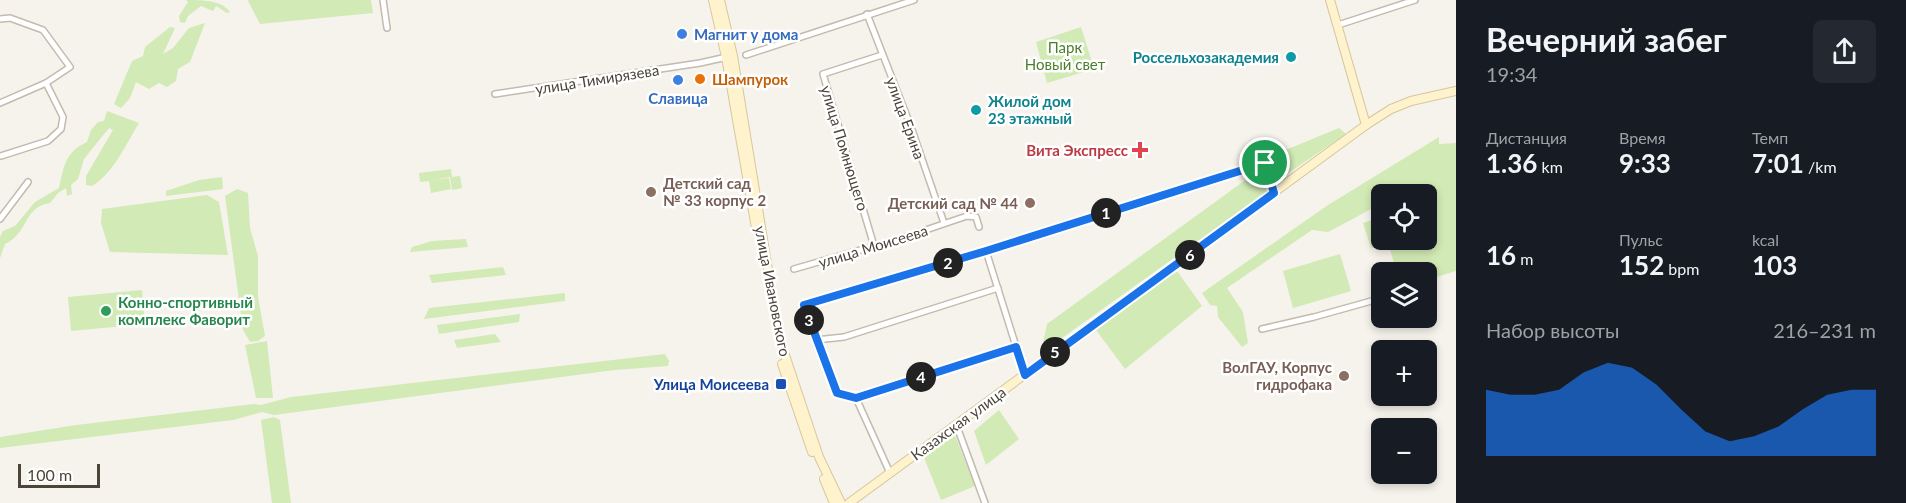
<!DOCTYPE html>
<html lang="ru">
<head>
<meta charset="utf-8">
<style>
	:root { --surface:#171b24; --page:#242831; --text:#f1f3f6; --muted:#9ea1a6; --accent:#1a73e8 }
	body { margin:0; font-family:Lato,sans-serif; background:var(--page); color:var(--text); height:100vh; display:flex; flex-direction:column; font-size:22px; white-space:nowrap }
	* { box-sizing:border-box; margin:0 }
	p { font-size:20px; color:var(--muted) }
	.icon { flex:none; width:33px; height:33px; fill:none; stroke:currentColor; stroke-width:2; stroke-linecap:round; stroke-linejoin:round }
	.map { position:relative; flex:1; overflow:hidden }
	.sheet { display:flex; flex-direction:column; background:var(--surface); width:450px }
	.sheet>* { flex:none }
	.controls { position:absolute; left:1371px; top:184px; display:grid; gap:12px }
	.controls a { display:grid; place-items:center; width:66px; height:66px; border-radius:9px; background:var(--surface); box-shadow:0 3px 9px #0003; font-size:30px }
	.scale { position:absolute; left:18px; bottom:15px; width:82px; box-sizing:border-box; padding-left:6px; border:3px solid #4b4439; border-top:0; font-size:16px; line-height:21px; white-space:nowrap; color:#4b4439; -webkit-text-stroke:4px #fff; paint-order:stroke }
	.pin { position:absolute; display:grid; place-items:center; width:51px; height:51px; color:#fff; margin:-26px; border:3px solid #fff; border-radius:50%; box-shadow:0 2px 6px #0007 }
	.km { position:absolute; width:30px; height:30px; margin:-15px; border-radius:50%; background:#222; color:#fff; font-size:16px; line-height:30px; text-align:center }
	.round { display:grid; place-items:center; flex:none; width:63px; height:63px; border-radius:9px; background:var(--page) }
	.overview { display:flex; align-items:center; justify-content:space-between; height:102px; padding:0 30px }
	h1 { font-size:33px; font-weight:700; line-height:45px }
	.metrics { display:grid; grid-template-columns:repeat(3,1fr); gap:9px; height:102px; padding:6px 30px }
	.metrics div { display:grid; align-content:center }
	.metrics b { font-size:26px; font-weight:700 }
	.metrics small { font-size:16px; font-weight:400 }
	.metrics p { font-size:16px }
	.chart { height:168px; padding:12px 30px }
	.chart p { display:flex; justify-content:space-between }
	.chart svg { width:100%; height:108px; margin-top:6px; fill:var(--accent); opacity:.7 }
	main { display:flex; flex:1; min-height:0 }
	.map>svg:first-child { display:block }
</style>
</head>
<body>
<main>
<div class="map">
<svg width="1456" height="503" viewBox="0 0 1456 503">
	<rect width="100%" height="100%" fill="#f6f3ec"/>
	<g fill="#d2eab5">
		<path d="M186,0C202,0 222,0 230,12L227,13L216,6L213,11L201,6L188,16L185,23L180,22L179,16L188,2Z"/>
		<polygon points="249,0 371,0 373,13 260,24 248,1"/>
		<polygon points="205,23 190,62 178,69 176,81 167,87 159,83 149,89 136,82 130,98 121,108 114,104 132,61 143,56 145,47 170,27 175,28 163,54 173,48 189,28"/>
		<polygon points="1081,27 1094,69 1047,83 1036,42"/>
		<path d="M107,111L139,123C126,144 113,174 92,186L86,185V176L113,130L109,128L84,159L78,179L71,185L72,194L67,196L66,188L58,193L50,203C23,207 29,233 5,244L0,258V237L3,231L15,226L35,202L59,188C64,166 65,152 87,142L91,130L98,122L104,121Z"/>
		<polygon points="1339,128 1346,134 1278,180 1272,173 1271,156"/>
		<polygon points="1439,137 1439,144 1456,143 1456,271 1427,280 1426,273 1397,273 1387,240 1426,240 1426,195 1382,195 1381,220 1377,206 1328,232 1312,230 1227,288 1243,312 1248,343 1242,347 1218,317 1217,306 1210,305 1202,293 1328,205"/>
		<polygon points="1262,168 1269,190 1041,353 1047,324"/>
		<polygon points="451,169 452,177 460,176 462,188 452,190 450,177 433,180 449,178 451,189 431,193 429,181 420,182 419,173"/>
		<polygon points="222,177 223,189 166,196 166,191 199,180"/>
		<polygon points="237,189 248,193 250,228 258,256 258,297 265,336 258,341 250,342 243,330 225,196"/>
		<polygon points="207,195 219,202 228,255 110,252 101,223 102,209"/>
		<polygon points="1378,218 1381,230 1382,240 1385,240 1386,243 1371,248 1363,223"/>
		<polygon points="466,239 468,247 410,252 412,247 432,241"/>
		<polygon points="1340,254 1351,291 1293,308 1283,271"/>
		<polygon points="503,267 506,275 432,283 429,275"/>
		<polygon points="1177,271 1202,306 1125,369 1096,330"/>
		<polygon points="142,290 145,324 71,331 68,297"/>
		<polygon points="565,293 565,301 424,319 429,308"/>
		<polygon points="520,314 519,322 439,334 437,325"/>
		<polygon points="495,334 501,342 457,348 454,340"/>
		<polygon points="267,341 273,398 256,398 245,345"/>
		<polygon points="665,354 669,361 668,366 615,370 274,415 262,412 233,420 0,448 0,437 76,425 254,404 261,405 291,397"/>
		<polygon points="999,410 1019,439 986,465 974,431"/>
		<polygon points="274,417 280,420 291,503 272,503 261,420"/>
		<polygon points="954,433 975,486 941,500 923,455"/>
	</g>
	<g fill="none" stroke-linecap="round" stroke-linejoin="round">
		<defs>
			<g id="street">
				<polyline points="383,0 387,28"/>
				<polyline points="867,14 911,127 944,223"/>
				<polyline points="0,19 10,18 43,30 70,67 46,83 0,103"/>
				<polyline points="1338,25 1415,0"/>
				<polyline points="746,55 914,0"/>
				<polyline points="495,94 700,63 727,57"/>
				<polyline points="1,156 48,141 61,129 63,117 46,83"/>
				<polyline points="0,219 28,182"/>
				<polyline points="874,246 823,74 882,55"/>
				<polyline points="986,251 1025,375"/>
				<polyline points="794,269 902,238 967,216 976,217 979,227"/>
				<polyline points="1262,329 1314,317 1382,298"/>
				<polyline points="816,340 844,337 998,288"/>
				<polyline points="856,398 1016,347"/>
				<polyline points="956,424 985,503"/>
				<polyline points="890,473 856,398 837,393 804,305 986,251 1265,163 1274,193"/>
			</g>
			<g id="secondary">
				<polyline points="713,0 726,57 756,228"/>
				<polyline points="720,0 733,56 779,337 819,457 841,503"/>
				<polyline points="1330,0 1366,125"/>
				<polyline points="782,364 812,452"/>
				<polyline points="824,479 834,503"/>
				<polyline points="849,503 1366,125 1391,109 1411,101 1456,91"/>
			</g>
		</defs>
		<use href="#street" stroke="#c2bbae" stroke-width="8"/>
		<use href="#secondary" stroke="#d6c79b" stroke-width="10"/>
		<use href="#street" stroke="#fff" stroke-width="5"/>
		<use href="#secondary" stroke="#fff3cd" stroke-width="8"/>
	</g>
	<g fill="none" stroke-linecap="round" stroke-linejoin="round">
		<defs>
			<polygon id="route" points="1265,163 1274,193 1025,375 1016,347 856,398 837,393 804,305 986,251"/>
		</defs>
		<use href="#route" stroke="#fff" stroke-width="12"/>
		<use href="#route" stroke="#1a73e8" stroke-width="8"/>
	</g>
	<g fill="#3f7fe0" stroke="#fff" stroke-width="2">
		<circle cx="682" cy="34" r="6"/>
		<circle cx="678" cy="80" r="6"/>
	</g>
	<g fill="#0f9aa8" stroke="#fff" stroke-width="2">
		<circle cx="1291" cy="57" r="6"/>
		<circle cx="976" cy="110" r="6"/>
	</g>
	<circle fill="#e8710a" stroke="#fff" stroke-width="2" cx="700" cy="79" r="6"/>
	<path fill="#e0444e" stroke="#fff" stroke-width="2" d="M1137 141h6v6h6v6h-6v6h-6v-6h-6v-6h6z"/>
	<g fill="#8d6e63" stroke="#fff" stroke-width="2">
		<circle cx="651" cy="192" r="6"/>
		<circle cx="1030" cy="203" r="6"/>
		<circle cx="1344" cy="376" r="6"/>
	</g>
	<circle fill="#2e9e5b" stroke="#fff" stroke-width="2" cx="106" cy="311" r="6"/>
	<rect fill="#1a4fb4" stroke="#fff" stroke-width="2" x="775" y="378" width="12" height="12" rx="3"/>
	<g text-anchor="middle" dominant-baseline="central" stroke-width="5" stroke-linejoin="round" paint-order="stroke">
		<g font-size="15" font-weight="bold" fill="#366cbe" stroke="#fff" text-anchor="start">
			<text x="694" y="34">Магнит у дома</text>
			<text x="678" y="98" text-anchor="middle">Славица</text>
		</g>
		<g font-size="15" fill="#4a7f2a" stroke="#fff">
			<text x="1065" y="47">Парк<tspan x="1065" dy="17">Новый свет</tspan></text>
		</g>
		<g font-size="15" font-weight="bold" fill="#0d838f" stroke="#fff" text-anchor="end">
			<text x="1279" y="57">Россельхозакадемия</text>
			<text x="988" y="101" text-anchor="start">Жилой дом<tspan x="988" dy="17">23 этажный</tspan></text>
		</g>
		<g font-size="15" fill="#4b4439" stroke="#fff">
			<text transform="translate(597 79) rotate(-9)">улица Тимирязева</text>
			<text transform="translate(906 118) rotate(70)">улица Ерина</text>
			<text transform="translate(845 148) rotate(73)">улица Помнющего</text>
			<text transform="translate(873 246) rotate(-17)">улица Моисеева</text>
			<text transform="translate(773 291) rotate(79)">улица Ивановского</text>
			<text transform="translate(958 423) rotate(-36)">Казахская улица</text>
		</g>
		<g font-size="15" font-weight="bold" fill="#c56008" stroke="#fff" text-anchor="start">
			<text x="712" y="79">Шампурок</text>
		</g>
		<g font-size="15" font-weight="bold" fill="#be3a42" stroke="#fff" text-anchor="end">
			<text x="1128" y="150">Вита Экспресс</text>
		</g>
		<g font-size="15" font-weight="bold" fill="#785e54" stroke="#fff" text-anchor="end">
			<text x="663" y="183" text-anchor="start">Детский сад<tspan x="663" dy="17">№ 33 корпус 2</tspan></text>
			<text x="1018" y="203">Детский сад № 44</text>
			<text x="1332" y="367">ВолГАУ, Корпус<tspan x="1332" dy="17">гидрофака</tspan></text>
		</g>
		<g font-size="15" font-weight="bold" fill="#27864d" stroke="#fff" text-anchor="start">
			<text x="118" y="302">Конно-спортивный<tspan x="118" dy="17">комплекс Фаворит</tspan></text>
		</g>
		<g font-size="15" font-weight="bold" fill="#164399" stroke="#fff" text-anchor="end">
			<text x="769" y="384">Улица Моисеева</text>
		</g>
	</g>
</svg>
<div class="controls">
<a><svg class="icon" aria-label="locate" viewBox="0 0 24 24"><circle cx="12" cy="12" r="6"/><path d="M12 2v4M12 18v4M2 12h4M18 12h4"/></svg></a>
<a><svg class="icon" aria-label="layers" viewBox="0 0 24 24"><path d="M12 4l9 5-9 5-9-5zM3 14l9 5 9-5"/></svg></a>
<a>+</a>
<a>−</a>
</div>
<div class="scale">100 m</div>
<div class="pin" style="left:1265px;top:163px;background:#1e9e55"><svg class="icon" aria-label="arrive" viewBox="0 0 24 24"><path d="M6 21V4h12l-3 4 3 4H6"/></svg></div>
<b class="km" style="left:1106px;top:213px">1</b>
<b class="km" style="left:948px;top:263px">2</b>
<b class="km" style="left:809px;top:320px">3</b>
<b class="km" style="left:921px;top:377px">4</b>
<b class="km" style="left:1055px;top:352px">5</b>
<b class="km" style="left:1190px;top:255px">6</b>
</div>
<section class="sheet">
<div class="overview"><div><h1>Вечерний забег</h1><p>19:34</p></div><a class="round"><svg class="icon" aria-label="share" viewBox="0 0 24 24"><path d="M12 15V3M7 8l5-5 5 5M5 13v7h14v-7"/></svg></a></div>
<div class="metrics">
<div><p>Дистанция</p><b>1.36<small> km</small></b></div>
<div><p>Время</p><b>9:33</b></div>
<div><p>Темп</p><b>7:01<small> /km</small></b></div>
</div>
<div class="metrics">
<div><b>16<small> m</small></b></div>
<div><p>Пульс</p><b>152<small> bpm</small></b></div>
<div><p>kcal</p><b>103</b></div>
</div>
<div class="chart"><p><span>Набор высоты</span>216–231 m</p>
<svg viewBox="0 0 160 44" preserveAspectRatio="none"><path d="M0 44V17L10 19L20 19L30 17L40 10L50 6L60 8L70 15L80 25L90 34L100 38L110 36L120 32L130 25L140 19L150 17L160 17V44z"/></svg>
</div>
</section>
</main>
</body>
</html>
